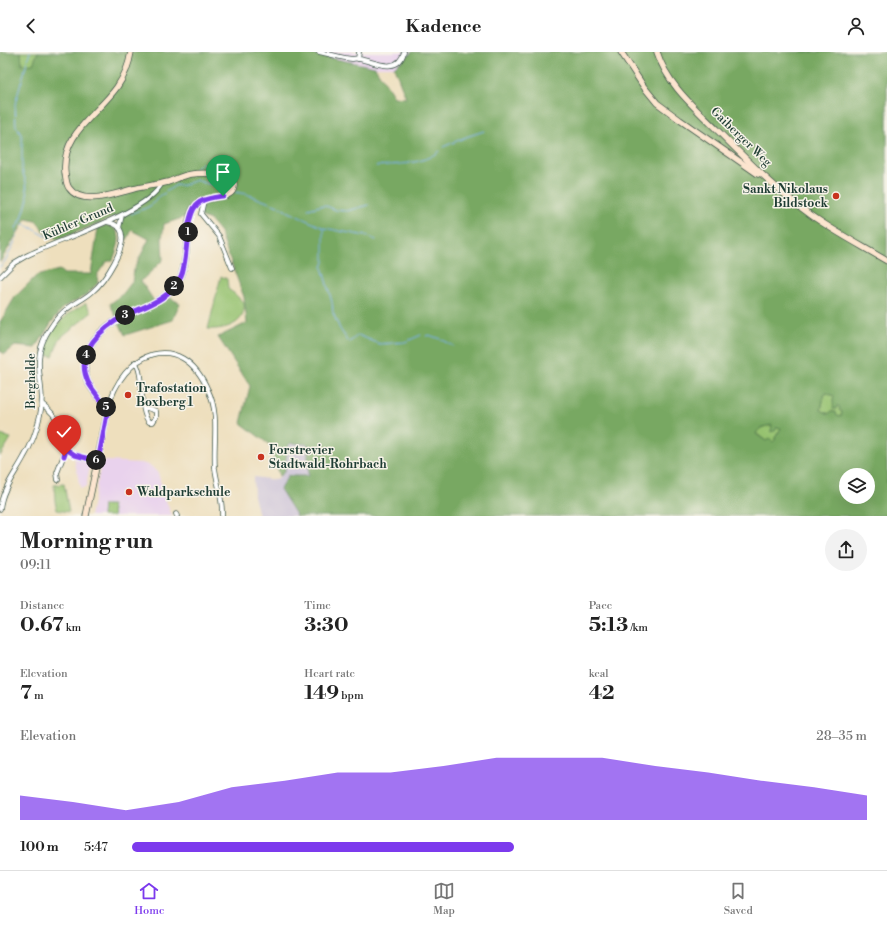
<!DOCTYPE html>
<html lang="en">
<head>
<meta charset="utf-8">
<style>
	:root { --surface:#fff; --page:#f2f2f2; --text:#222; --muted:#767676; --line:#e0e0e0; --accent:#7c3aed }
	body { margin:0; font-family:"Libre Bodoni",serif; background:var(--page); color:var(--text); height:100vh; display:flex; flex-direction:column; font-size:15px; white-space:nowrap }
	* { box-sizing:border-box; margin:0 }
	p { font-size:13px; color:var(--muted) }
	.icon { flex:none; width:22px; height:22px; fill:none; stroke:currentColor; stroke-width:2; stroke-linecap:round; stroke-linejoin:round }
	.map { position:relative; height:464px; overflow:hidden }
	.side { display:flex; flex-direction:column; background:var(--surface); flex:1 }
	.side>* { flex:none }
	.buttons { position:absolute; left:839px; top:416px; display:grid; gap:8px }
	.buttons a { display:grid; place-items:center; width:36px; height:36px; border-radius:50%; background:var(--surface); box-shadow:0 4px 16px #0002; font-size:20px }
	.pin { position:absolute; display:grid; place-items:center; width:34px; height:34px; color:#fff; margin:-41px -17px; border-radius:50% 50% 50% 0; rotate:-45deg; box-shadow:0 0 4px #0007 }
	.pin .icon { rotate:45deg }
	.km { position:absolute; width:20px; height:20px; margin:-10px; border-radius:50%; background:#222; color:#fff; font-size:11px; line-height:20px; text-align:center }
	.round { display:grid; place-items:center; flex:none; width:42px; height:42px; border-radius:21px; background:var(--page) }
	.head { display:flex; align-items:center; justify-content:space-between; height:68px; padding:0 20px }
	h1 { font-size:22px; font-weight:700; line-height:30px }
	.metrics { display:grid; grid-template-columns:repeat(3,1fr); gap:6px; height:68px; padding:4px 20px }
	.metrics div { display:grid; align-content:center }
	.metrics b { font-size:20px; font-weight:700 }
	.metrics small { font-size:11px; font-weight:400 }
	.metrics p { font-size:11px }
	.chart { height:112px; padding:8px 20px }
	.chart p { display:flex; justify-content:space-between }
	.chart svg { width:100%; height:72px; margin-top:4px; fill:var(--accent); opacity:.7 }
	ul { padding:0 20px; list-style:none; font-size:13px }
	li { display:grid; grid-template-columns:64px 48px 1fr; align-items:center; height:30px }
	li i { height:10px; border-radius:5px; background:var(--accent) }
	header { display:flex; justify-content:space-between; align-items:center; height:52px; padding:0 20px; background:var(--surface); font-size:18px; font-weight:700 }
	.menu { display:flex; justify-content:space-around; align-items:center; height:56px; border-top:1px solid var(--line); background:var(--surface); font-size:11px; color:var(--muted) }
	.menu a { display:grid; justify-items:center; gap:2px }
	.menu .selected { color:var(--accent) }
	.map>svg:first-child { display:block }
</style>
</head>
<body>
<header><svg class="icon" aria-label="back" viewBox="0 0 24 24"><path d="M15 5l-7 7 7 7"/></svg>Kadence<svg class="icon" aria-label="person" viewBox="0 0 24 24"><circle cx="12" cy="8" r="4"/><path d="M4 21q1-7 8-7t8 7"/></svg></header>
<div class="map">
<svg width="887" height="464" viewBox="0 0 887 464">
	<rect width="100%" height="100%" fill="#f7f3e8"/>
	<filter id="ink" filterUnits="userSpaceOnUse"><feTurbulence type="fractalNoise" baseFrequency=".025" numOctaves="2"/><feDisplacementMap in="SourceGraphic" scale="8" xChannelSelector="R" yChannelSelector="G"/><feConvolveMatrix kernelMatrix="1 2 1 2 8 2 1 2 1" color-interpolation-filters="sRGB"/></filter>
	<filter id="wash" filterUnits="userSpaceOnUse"><feTurbulence type="fractalNoise" baseFrequency=".012" numOctaves="4" result="noise"/><feDisplacementMap in="SourceGraphic" scale="16" xChannelSelector="R" yChannelSelector="G"/><feGaussianBlur stdDeviation="0.9" result="paint"/><feColorMatrix in="noise" values="0 0 0 0 0 0 0 0 0 0 0 0 0 0 0 0 0 1.4 0 .05"/><feComposite in="paint" operator="in"/></filter>
	<g filter="url(#wash)">
		<rect width="100%" height="100%" fill="#eedfbd"/>
		<g fill="#e9d2ed">
			<polygon points="302,0 412,0 394,15 375,15"/>
			<polygon points="74,405 91,409 86,435 80,436"/>
			<polygon points="106,409 142,411 151,414 158,421 166,449 172,464 90,464 101,412"/>
		</g>
		<polygon fill="#c9bfd7" points="291,391 308,392 309,424 280,437 297,464 259,464 254,444 253,425 276,428 284,420 288,394"/>
		<g fill="#96c270" stroke="#5a8052">
			<polygon points="21,0 38,0 33,13 22,13"/>
			<path d="M221,224L227,227L228,237L235,242L244,251C247,272 225,278 208,277Z"/>
			<path d="M86,251L92,260L60,286L53,304L44,302C45,298 46,292 48,287C55,271 71,259 86,251Z"/>
			<polygon points="826,341 834,344 833,347 834,353 840,355 839,358 842,360 841,364 829,362 821,358 824,344"/>
			<path d="M772,373L781,376L775,386V388L773,390L766,389L756,381C759,375 766,374 772,373Z"/>
			<polygon points="0,383 11,386 0,404"/>
			<polygon points="64,432 69,460 57,458 55,449 54,433"/>
			<polygon points="103,453 112,453 114,464 102,464"/>
		</g>
		<g fill="#78a862" stroke="#4c724b" fill-rule="evenodd">
			<path d="M0,0H21L22,13L33,12L38,0H302L375,15L394,45L406,46L394,15L412,0H887V464H297L280,437L288,424H308V392L291,391L288,394L284,420L279,424L274,408L271,394L241,371L250,334L218,285L247,271L244,245L220,180L210,168L198,163V154L188,164L164,172L162,187L163,208L141,229L156,252L168,245L180,251L173,268L125,283L110,252L122,243L132,230L134,217L149,187L132,178L127,188L120,175L122,164L114,165L57,188L55,185L50,187L36,169L26,167L0,210ZM826,341L834,344C832,349 834,352 833,357H836L837,354L840,355L839,358L842,360L841,364L837,363L836,360L831,359L829,362L821,358L824,344ZM772,373L771,379L772,380L775,379L777,375L781,376L775,386V388L773,390L769,387L766,389L756,382C759,375 766,374 772,373ZM846,423H868V445H846Z"/>
			<path d="M107,173C126,179 118,194 113,208L106,210L97,223L98,231L87,242L63,256L51,271L36,296L15,294L5,302L0,299V270L15,245L36,224L59,218L64,222H91L98,176Z"/>
		</g>
		<g fill="none" stroke-linecap="round" stroke-linejoin="round">
			<g stroke="#7bb1e9" stroke-width="1">
				<polyline points="443,95 466,85 484,79"/>
				<path d="M376,114C396,112 423,113 439,99"/>
				<polyline points="194,119 198,114 203,112"/>
				<polyline points="235,140 246,142 278,154"/>
				<polyline points="280,155 288,160 324,176 366,184 376,188"/>
				<polyline points="308,157 324,153 336,158 347,159 369,153"/>
				<path d="M131,162C137,158 144,158 150,154C155,150 159,143 165,141L167,139L176,133L181,134L197,128C204,132 214,132 221,134C225,135 226,138 230,139"/>
				<polyline points="21,171 34,177 50,187"/>
				<polyline points="324,176 324,210 322,215 332,250 333,261 340,277 348,289"/>
				<polyline points="0,215 5,209 17,185 16,176 22,167 28,146 26,130 22,118 22,84 16,74 15,52 30,0"/>
				<polyline points="426,284 429,283 440,287 453,294"/>
				<polyline points="350,290 358,283 380,292 405,290 421,283"/>
			</g>
		</g>
	</g>
	<g filter="url(#ink)">
		<g fill="none" stroke-linecap="round" stroke-linejoin="round">
			<defs>
				<g id="street">
					<path d="M319,0C330,2 341,6 352,7C354,7 356,6 359,7C373,9 398,24 404,0"/>
					<polyline points="358,7 359,0"/>
					<polyline points="204,148 201,162 219,184 232,216"/>
					<polyline points="119,176 122,163"/>
					<path d="M0,225L14,211L26,204C57,188 148,161 162,131"/>
					<path d="M135,310C145,322 138,358 149,370H153L156,365V359L144,355"/>
					<path d="M42,352C49,357 57,366 60,373C63,381 61,394 68,399C76,405 89,406 98,409"/>
					<path d="M108,357C121,300 181,275 208,338C220,363 213,389 215,416C217,432 223,447 222,464"/>
					<polyline points="58,428 57,421 66,397"/>
					<path d="M0,457C2,437 15,422 24,405C32,392 37,378 40,363C47,334 30,313 46,283C50,276 54,269 60,263C69,253 82,249 92,240C104,230 130,192 120,177C117,172 112,171 107,170"/>
					<polyline points="176,462 177,464"/>
				</g>
				<g id="secondary">
					<polyline points="621,0 644,35 657,51 680,68 758,122"/>
					<path d="M657,0C667,32 693,54 716,77C746,107 776,138 811,163C835,180 862,194 887,209"/>
					<path d="M86,464L108,357C101,348 91,338 87,328C77,297 102,274 127,263C148,253 169,248 181,224C190,205 183,166 196,153C205,143 229,148 233,138C241,120 202,120 192,122C184,123 176,127 168,130C157,133 145,134 133,137C116,141 82,155 69,136C66,132 66,126 65,121C61,82 97,63 117,35C124,25 129,13 131,0"/>
				</g>
			</defs>
			<use href="#street" stroke="#3e5549" stroke-width="5.5"/>
			<use href="#secondary" stroke="#3e5549" stroke-width="7"/>
			<use href="#street" stroke="#fff" stroke-width="4"/>
			<use href="#secondary" stroke="#fce5cf" stroke-width="5.5"/>
		</g>
	</g>
	<g fill="none" stroke-linecap="round" stroke-linejoin="round" filter="url(#ink)">
		<defs>
			<path id="route" d="M64,404L66,397L75,403L98,409L108,357C101,348 93,339 88,330C74,300 102,275 126,263C148,253 169,248 181,224C190,205 183,160 200,150C206,146 215,145 223,144"/>
		</defs>
		<use href="#route" stroke="#fff" stroke-width="8"/>
		<use href="#route" stroke="#7c3aed" stroke-width="5"/>
	</g>
	<g fill="#c8321e" stroke="#f7f3e8" stroke-width="1.5">
		<circle cx="836" cy="144" r="4"/>
		<circle cx="128" cy="343" r="4"/>
		<circle cx="261" cy="405" r="4"/>
		<circle cx="129" cy="440" r="4"/>
	</g>
	<g text-anchor="middle" dominant-baseline="central" stroke-width="3" stroke-linejoin="round" paint-order="stroke">
		<g font-size="12" fill="#1f3d34" stroke="#f7f3e8">
			<text transform="translate(741 85) rotate(44)">Gaiberger Weg</text>
			<text transform="translate(78 170) rotate(-23)">Kühler Grund</text>
			<text transform="translate(31 329) rotate(-90)">Berghalde</text>
		</g>
		<g font-size="12" font-weight="bold" fill="#1f3d34" stroke="#f7f3e8" text-anchor="start">
			<text x="828" y="137" text-anchor="end">Sankt Nikolaus<tspan x="828" dy="14">Bildstock</tspan></text>
			<text x="136" y="336">Trafostation<tspan x="136" dy="14">Boxberg 1</tspan></text>
			<text x="269" y="398">Forstrevier<tspan x="269" dy="14">Stadtwald-Rohrbach</tspan></text>
			<text x="137" y="440">Waldparkschule</text>
		</g>
	</g>
</svg>
<div class="buttons">
<a><svg class="icon" aria-label="layers" viewBox="0 0 24 24"><path d="M12 4l9 5-9 5-9-5zM3 14l9 5 9-5"/></svg></a>
</div>
<div class="pin" style="left:223px;top:144px;background:#1e9e55"><svg class="icon" aria-label="arrive" viewBox="0 0 24 24"><path d="M6 21V4h12l-3 4 3 4H6"/></svg></div>
<div class="pin" style="left:64px;top:404px;background:#d93025"><svg class="icon" aria-label="check" viewBox="0 0 24 24"><path d="M5 12l5 5 9-10"/></svg></div>
<b class="km" style="left:188px;top:180px">1</b>
<b class="km" style="left:174px;top:234px">2</b>
<b class="km" style="left:125px;top:263px">3</b>
<b class="km" style="left:86px;top:303px">4</b>
<b class="km" style="left:106px;top:355px">5</b>
<b class="km" style="left:96px;top:408px">6</b>
</div>
<section class="side">
<div class="head"><div><h1>Morning run</h1><p>09:11</p></div><a class="round"><svg class="icon" aria-label="share" viewBox="0 0 24 24"><path d="M12 15V3M7 8l5-5 5 5M5 13v7h14v-7"/></svg></a></div>
<div class="metrics">
<div><p>Distance</p><b>0.67<small> km</small></b></div>
<div><p>Time</p><b>3:30</b></div>
<div><p>Pace</p><b>5:13<small> /km</small></b></div>
</div>
<div class="metrics">
<div><p>Elevation</p><b>7<small> m</small></b></div>
<div><p>Heart rate</p><b>149<small> bpm</small></b></div>
<div><p>kcal</p><b>42</b></div>
</div>
<div class="chart"><p><span>Elevation</span>28–35 m</p>
<svg viewBox="0 0 160 44" preserveAspectRatio="none"><path d="M0 44V29L10 33L20 38L30 33L40 24L50 20L60 15L70 15L80 11L90 6L100 6L110 6L120 11L130 15L140 20L150 24L160 29V44z"/></svg>
</div>
<ul>
<li><b>100 m</b>5:47<i style="width:52%"></i></li>
</ul>
</section>
<nav class="menu">
<a class="selected"><svg class="icon" aria-label="home" viewBox="0 0 24 24"><path d="M3 11l9-7 9 7M6 9v11h12V9"/></svg>Home</a>
<a><svg class="icon" aria-label="map" viewBox="0 0 24 24"><path d="M3 6l6-2 6 2 6-2v14l-6 2-6-2-6 2zM9 4v14M15 6v14"/></svg>Map</a>
<a><svg class="icon" aria-label="saved" viewBox="0 0 24 24"><path d="M7 4h10v16l-5-4-5 4z"/></svg>Saved</a>
</nav>
</body>
</html>
